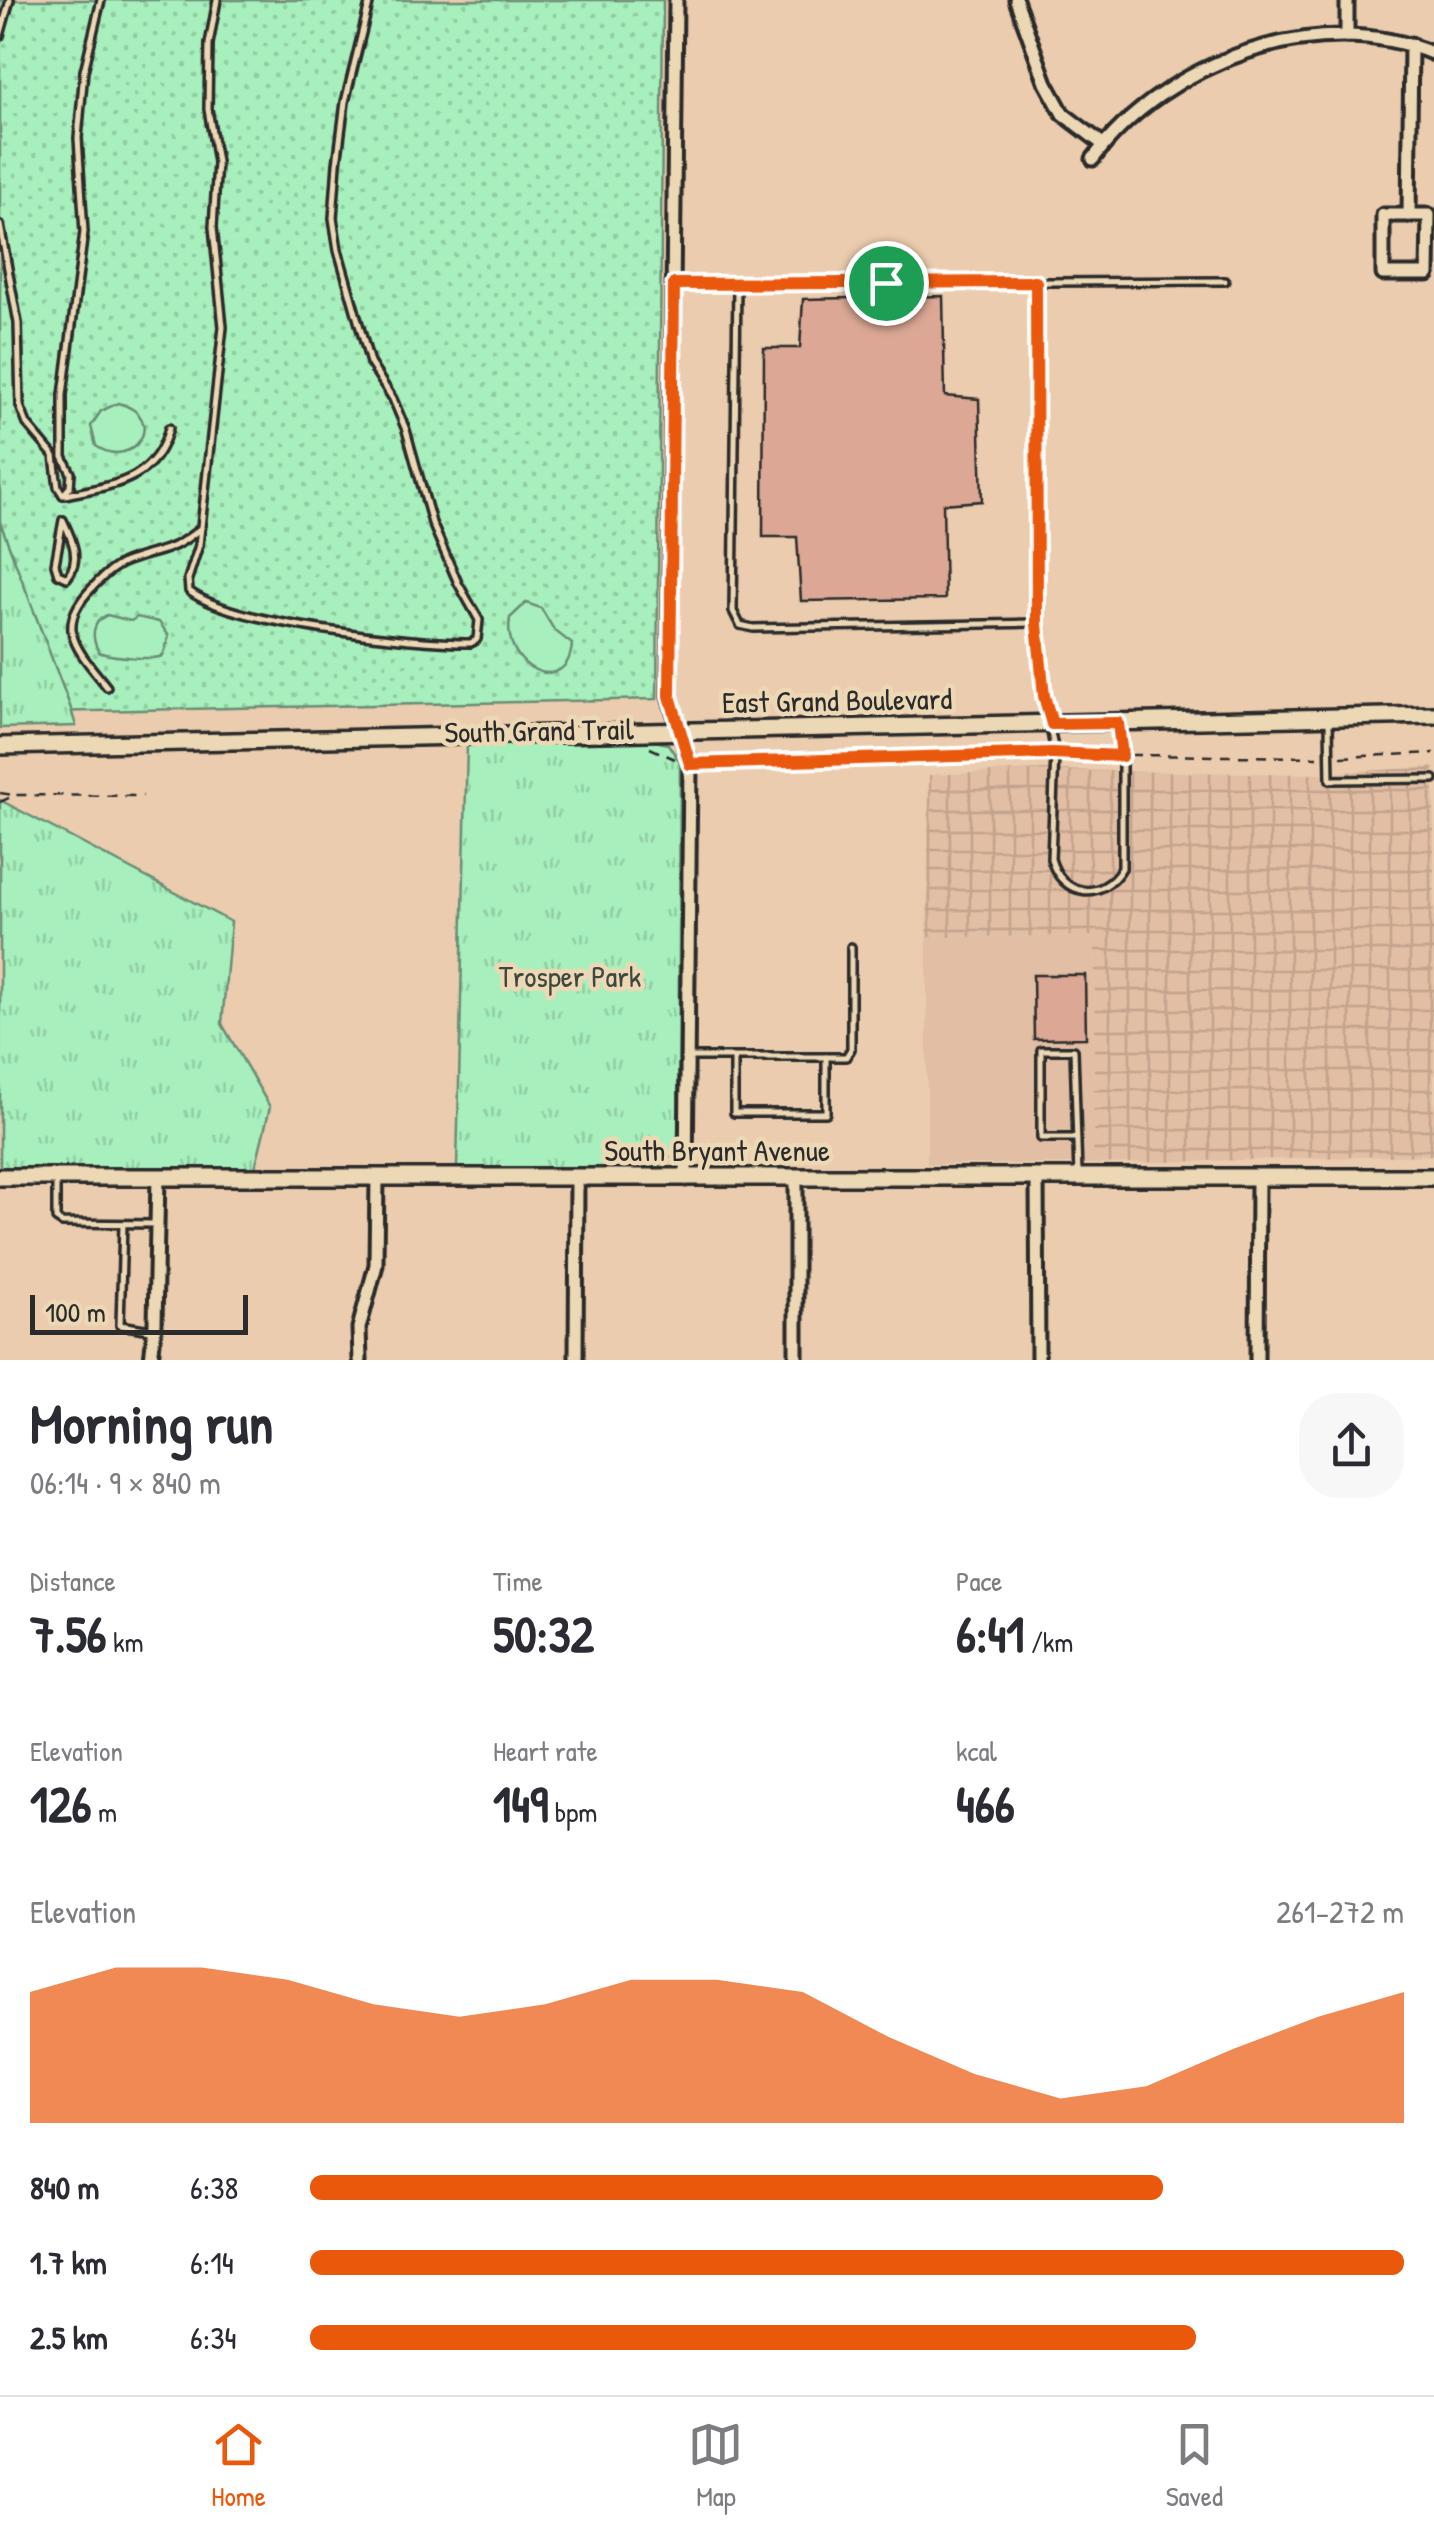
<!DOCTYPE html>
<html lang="en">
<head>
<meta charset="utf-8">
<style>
	:root { --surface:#fff; --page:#f7f7f7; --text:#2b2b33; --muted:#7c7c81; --line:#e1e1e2; --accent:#ea580c }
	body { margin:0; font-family:"Patrick Hand",sans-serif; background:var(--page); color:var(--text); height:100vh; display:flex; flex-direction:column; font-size:38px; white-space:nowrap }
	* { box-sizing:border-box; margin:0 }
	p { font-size:32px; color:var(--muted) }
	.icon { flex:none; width:55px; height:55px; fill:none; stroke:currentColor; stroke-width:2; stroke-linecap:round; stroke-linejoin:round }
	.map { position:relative; height:1360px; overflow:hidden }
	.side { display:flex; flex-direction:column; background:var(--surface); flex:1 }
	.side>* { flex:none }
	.scale { position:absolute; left:30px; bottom:25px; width:218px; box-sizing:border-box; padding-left:10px; border:5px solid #2b2b2b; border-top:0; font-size:28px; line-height:35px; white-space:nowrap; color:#2b2b2b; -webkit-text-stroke:8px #edd8b6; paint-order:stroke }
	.pin { position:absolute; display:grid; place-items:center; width:85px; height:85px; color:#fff; margin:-42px; border:5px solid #fff; border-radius:50%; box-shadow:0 2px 10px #0007 }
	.round { display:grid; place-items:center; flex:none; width:105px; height:105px; border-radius:40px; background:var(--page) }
	.head { display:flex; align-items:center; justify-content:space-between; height:170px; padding:0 30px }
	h1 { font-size:55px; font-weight:700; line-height:75px }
	.figures { display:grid; grid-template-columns:repeat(3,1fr); gap:15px; height:170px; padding:10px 30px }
	.figures div { display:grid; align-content:center }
	.figures b { font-size:50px; font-weight:700 }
	.figures small { font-size:28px; font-weight:400 }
	.figures p { font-size:28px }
	.chart { height:280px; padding:20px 30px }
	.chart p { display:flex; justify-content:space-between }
	.chart svg { width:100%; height:180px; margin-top:10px; fill:var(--accent); opacity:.7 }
	ul { padding:0 30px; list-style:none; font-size:32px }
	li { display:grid; grid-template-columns:160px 120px 1fr; align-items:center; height:75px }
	li i { height:25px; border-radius:12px; background:var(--accent) }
	.dock { display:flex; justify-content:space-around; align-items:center; height:140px; border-top:2px solid var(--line); background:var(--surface); font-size:28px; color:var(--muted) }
	.dock a { display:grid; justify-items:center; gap:5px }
	.dock .selected { color:var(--accent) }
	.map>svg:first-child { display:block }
</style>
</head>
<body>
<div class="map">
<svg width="1434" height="1360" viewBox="0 0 1434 1360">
	<defs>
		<pattern id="industrial-grid" width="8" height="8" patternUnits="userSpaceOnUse" patternTransform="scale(2.5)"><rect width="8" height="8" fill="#e2bea4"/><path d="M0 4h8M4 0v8" fill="none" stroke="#c2a38d"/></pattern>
		<pattern id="grass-dots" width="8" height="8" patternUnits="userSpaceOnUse" patternTransform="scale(2.5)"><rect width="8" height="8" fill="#a7efbc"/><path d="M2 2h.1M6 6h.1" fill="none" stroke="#90cda2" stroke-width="1.8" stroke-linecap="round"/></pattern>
		<pattern id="park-tufts" width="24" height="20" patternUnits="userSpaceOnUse" patternTransform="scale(2.5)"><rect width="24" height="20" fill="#a7efbc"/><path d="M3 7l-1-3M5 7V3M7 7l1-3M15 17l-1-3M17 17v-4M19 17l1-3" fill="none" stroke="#90cda2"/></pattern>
	</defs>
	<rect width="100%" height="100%" fill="#ebccae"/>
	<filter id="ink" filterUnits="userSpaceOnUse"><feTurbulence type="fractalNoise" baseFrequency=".01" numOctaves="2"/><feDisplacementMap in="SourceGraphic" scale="20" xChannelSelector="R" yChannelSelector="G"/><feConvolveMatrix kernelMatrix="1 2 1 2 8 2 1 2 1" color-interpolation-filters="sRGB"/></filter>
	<g filter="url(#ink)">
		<polygon fill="#e2bea4" points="1095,936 1093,1164 927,1164 927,937"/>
		<polygon fill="url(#industrial-grid)" points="1434,767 1434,1155 1093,1164 1095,936 927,937 929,775 1042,770 1310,774"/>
		<polygon fill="url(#grass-dots)" stroke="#698d74" stroke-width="2.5" points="0,0 663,0 657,699 0,713"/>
		<g fill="url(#park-tufts)" stroke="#698d74" stroke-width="2.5">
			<polygon points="0,522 70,706 76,726 0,728"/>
			<polygon points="650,740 668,744 680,762 678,1151 657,1168 457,1167 467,743"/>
			<polygon points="0,800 231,922 222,1024 270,1107 255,1168 0,1168"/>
		</g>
		<g fill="#a7efbc" stroke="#698d74" stroke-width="2.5">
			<path d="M118,403C170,417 133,472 96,446L91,426L101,411Z"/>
			<path d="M526,603L541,608L554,630L572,644C568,698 501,669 510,618Z"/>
			<path d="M107,615L131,621L137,617L159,622L169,636L163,656C153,660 110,657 99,652C91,638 91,622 107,615Z"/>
		</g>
		<g fill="#dca895" stroke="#2b2b2b" stroke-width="2.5">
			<polygon points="943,296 945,396 979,399 982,501 943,504 945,599 801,601 797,537 763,537 764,348 800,348 803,299"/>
			<polygon points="1033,975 1085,975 1086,1038 1034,1039"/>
		</g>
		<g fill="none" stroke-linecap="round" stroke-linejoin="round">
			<defs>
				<g id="lane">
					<path d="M217,0L209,44L208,109L217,162L213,227L223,327L199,545L188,579L189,591C234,625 411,643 471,643L477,639L479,620L458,583L432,523L406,430L393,399L370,363L338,250L333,218L337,164L345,102L370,0"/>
					<polyline points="0,36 10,0"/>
					<polyline points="0,225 18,323 20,406 27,424 54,456 58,487 63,495 70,487 71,473 63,457 63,395 84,232 78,138 84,71 101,0"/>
					<polyline points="674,284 1225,281"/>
					<polyline points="737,284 733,611 740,625 753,628 1037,623 1036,282"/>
					<path d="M65,495C113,485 155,482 169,428"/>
					<path d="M63,520C72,539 82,559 67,578L58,574L55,564Z"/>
					<path d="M1037,623L1044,696L1055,753L1051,859C1062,898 1103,901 1122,868V756L1119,726"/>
					<path d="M107,687C78,650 52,628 93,587C103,576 117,564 131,560C165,548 170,553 201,528"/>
					<polyline points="1329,722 1330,780 1434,779"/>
					<polyline points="690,1057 846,1057 851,1049 851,947"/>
					<polyline points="734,1059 734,1113 826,1113 826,1057"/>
					<polyline points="1074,1138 1041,1138 1041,1050 1074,1050 1078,1175"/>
					<polyline points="56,1179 56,1219 62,1223 155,1224"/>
					<polyline points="123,1224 120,1325 151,1330"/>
				</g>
				<g id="street">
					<polyline points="676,0 669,696 690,764 686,1179"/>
					<polyline points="1016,0 1046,83 1063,114 1104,145"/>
					<polyline points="1347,36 1347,0"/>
					<path d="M1093,159C1165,62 1319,5 1434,54"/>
					<polygon points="1383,215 1429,215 1428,274 1383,274"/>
					<polyline points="1409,215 1411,44"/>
					<polyline points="1037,1177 1038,1360"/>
					<polyline points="796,1178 796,1360"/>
					<polyline points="151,1360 155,1324 158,1177"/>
					<polyline points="360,1360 359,1328 376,1265 377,1177"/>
					<polyline points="576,1360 577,1178"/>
					<polyline points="1257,1360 1258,1177"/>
				</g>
				<g id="secondary">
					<polyline points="0,746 1434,715"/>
					<polyline points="0,1177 1434,1177"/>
				</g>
			</defs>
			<use href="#lane" stroke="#2b2b2b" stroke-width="12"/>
			<use href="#street" stroke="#2b2b2b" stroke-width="19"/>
			<use href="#secondary" stroke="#2b2b2b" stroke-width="22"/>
			<g stroke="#2b2b2b" stroke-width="2.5" stroke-dasharray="10 8" stroke-linecap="butt">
				<polyline points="650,748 675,759"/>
				<polyline points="1066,753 1113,756"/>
				<polyline points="1131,755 1318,757"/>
				<polyline points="1341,757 1434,753"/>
				<polyline points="702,765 1043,753"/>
				<polyline points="0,793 13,795"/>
				<polyline points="0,802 15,795 143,796"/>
			</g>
			<use href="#lane" stroke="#edd8b6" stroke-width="5"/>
			<use href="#street" stroke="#edd8b6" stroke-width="11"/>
			<use href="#secondary" stroke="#edd8b6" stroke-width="15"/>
		</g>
	</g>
	<g fill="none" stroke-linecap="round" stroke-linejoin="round" filter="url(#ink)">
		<defs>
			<polygon id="route" points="1036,282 1037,624 1044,696 1052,724 1118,723 1122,756 1052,753 690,764 670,696 674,284"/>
		</defs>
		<use href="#route" stroke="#fff" stroke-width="20"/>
		<use href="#route" stroke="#ea580c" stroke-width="12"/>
	</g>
	<g text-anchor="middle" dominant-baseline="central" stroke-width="9" stroke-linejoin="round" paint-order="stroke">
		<g font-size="30" fill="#2b2b2b" stroke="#edd8b6">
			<text transform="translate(837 700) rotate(-1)">East Grand Boulevard</text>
			<text transform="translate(539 730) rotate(-1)">South Grand Trail</text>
			<text x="717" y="1150">South Bryant Avenue</text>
		</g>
		<g font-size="30" fill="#3e4841" stroke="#edd8b6">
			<text x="570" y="976">Trosper Park</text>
		</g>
	</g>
</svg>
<div class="scale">100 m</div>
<div class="pin" style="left:886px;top:283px;background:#1e9e55"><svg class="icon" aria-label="arrive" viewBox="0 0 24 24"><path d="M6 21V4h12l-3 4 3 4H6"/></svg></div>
</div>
<section class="side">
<div class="head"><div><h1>Morning run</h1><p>06:14 · 9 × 840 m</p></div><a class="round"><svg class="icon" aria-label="share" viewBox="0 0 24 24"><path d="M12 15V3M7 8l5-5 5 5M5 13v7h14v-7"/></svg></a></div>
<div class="figures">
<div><p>Distance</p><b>7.56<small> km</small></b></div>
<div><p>Time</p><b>50:32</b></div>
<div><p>Pace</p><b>6:41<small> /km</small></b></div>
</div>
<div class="figures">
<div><p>Elevation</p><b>126<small> m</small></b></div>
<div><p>Heart rate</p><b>149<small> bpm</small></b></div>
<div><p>kcal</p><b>466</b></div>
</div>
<div class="chart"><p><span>Elevation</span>261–272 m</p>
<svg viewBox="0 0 160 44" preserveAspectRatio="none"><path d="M0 44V12L10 6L20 6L30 9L40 15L50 18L60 15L70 9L80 9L90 12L100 23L110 32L120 38L130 35L140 26L150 18L160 12V44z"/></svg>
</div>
<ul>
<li><b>840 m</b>6:38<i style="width:78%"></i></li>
<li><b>1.7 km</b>6:14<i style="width:100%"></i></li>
<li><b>2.5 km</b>6:34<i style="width:81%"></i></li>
</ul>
</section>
<nav class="dock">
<a class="selected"><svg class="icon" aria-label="home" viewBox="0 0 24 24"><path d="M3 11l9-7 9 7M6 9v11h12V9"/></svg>Home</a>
<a><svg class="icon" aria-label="map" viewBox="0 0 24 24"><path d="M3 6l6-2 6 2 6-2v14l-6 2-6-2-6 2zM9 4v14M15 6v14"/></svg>Map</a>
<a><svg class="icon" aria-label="saved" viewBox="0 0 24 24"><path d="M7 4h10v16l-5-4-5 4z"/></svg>Saved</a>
</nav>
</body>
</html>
